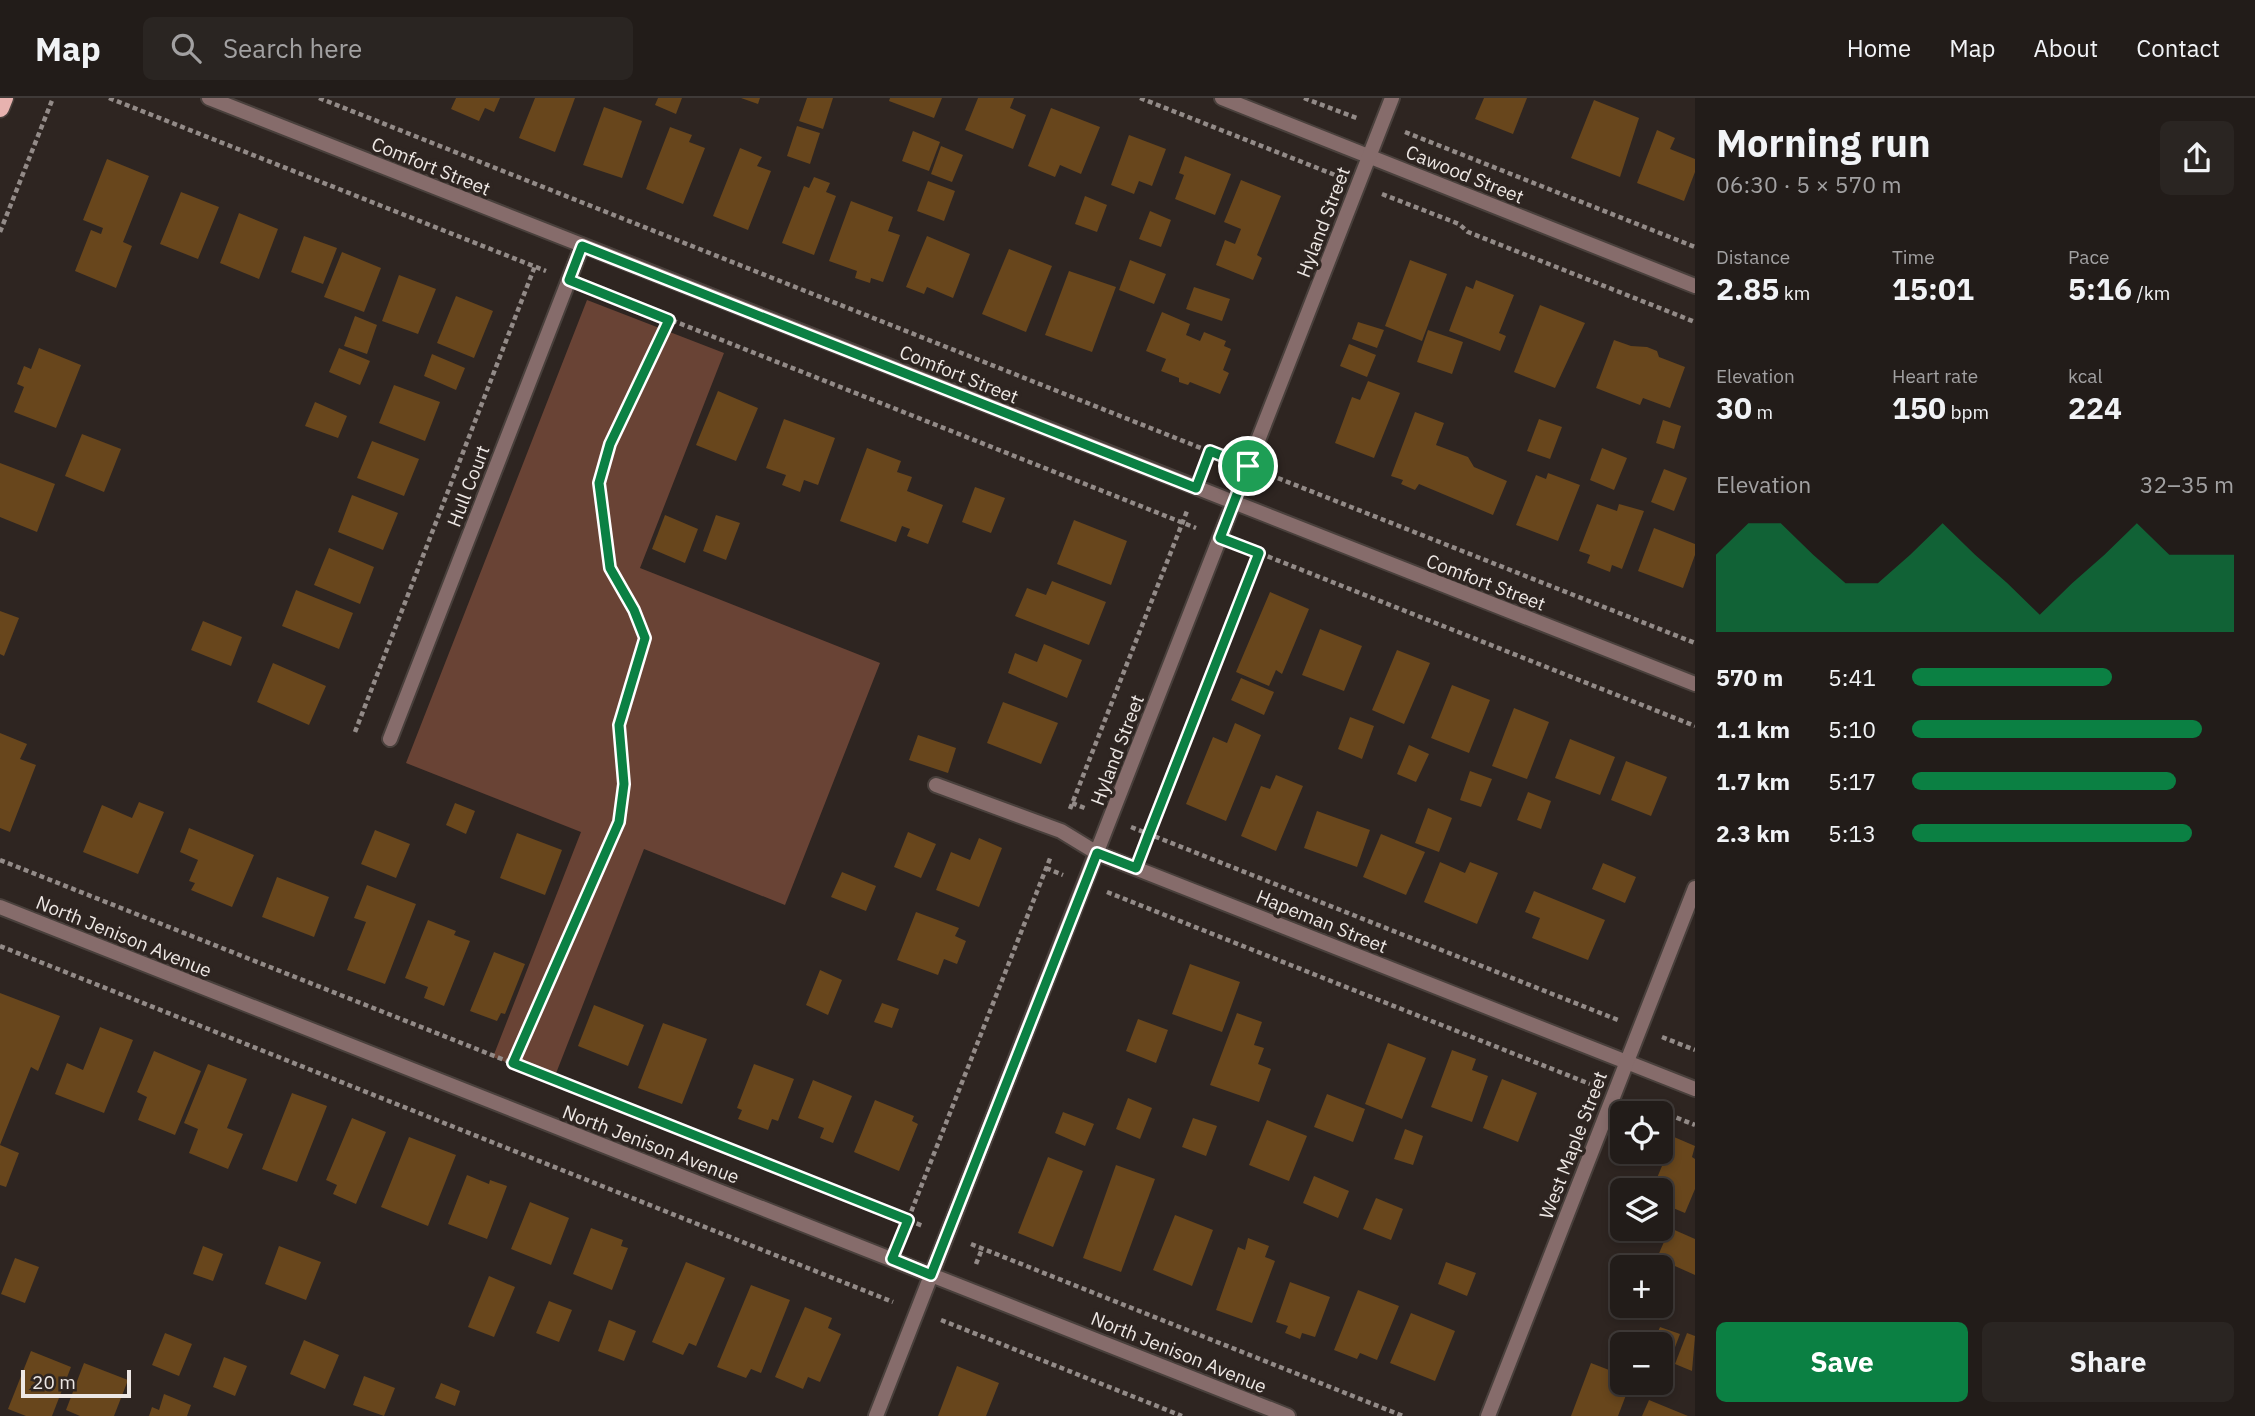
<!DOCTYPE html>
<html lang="en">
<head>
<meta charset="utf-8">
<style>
	:root { --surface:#221c19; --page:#2a2522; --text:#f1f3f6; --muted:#a2a1a2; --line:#3f3a38; --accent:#0b8043 }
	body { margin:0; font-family:"IBM Plex Sans",sans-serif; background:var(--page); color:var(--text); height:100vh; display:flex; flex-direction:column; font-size:26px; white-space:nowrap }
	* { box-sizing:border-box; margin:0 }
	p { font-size:23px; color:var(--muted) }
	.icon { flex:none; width:38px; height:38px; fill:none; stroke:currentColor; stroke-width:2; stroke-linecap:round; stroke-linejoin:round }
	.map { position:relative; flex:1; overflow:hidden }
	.panel { display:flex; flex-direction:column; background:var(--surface); width:560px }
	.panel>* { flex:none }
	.fabs { position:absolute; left:1610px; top:1003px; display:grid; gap:14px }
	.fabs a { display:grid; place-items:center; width:63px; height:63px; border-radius:10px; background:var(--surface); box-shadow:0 4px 10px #0003,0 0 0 2px var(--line); font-size:35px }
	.scale { position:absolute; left:21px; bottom:18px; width:110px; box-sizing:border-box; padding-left:7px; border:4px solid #ede7e4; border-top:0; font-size:19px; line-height:24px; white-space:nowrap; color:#ede7e4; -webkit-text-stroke:5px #2e2521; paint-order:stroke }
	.pin { position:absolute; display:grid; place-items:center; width:60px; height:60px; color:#fff; margin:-30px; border:4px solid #fff; border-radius:50%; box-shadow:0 2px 7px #0007 }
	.round { display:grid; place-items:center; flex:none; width:74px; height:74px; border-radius:10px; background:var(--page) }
	.headline { display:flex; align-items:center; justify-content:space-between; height:119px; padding:0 21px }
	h1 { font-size:38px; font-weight:700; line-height:52px }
	.metrics { display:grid; grid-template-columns:repeat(3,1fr); gap:10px; height:119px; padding:7px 21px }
	.metrics div { display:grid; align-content:center }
	.metrics b { font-size:30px; font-weight:700 }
	.metrics small { font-size:19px; font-weight:400 }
	.metrics p { font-size:19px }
	.chart { height:196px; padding:14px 21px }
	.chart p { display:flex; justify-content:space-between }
	.chart svg { width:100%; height:126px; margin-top:7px; fill:var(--accent); opacity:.7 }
	.primary-button { display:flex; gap:14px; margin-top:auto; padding:14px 21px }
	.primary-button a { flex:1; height:80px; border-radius:10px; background:var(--accent); color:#fff; font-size:28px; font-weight:700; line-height:80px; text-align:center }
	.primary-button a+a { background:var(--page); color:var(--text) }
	ul { padding:0 21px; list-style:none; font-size:23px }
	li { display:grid; grid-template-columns:112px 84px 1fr; align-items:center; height:52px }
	li i { height:18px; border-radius:9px; background:var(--accent) }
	header { display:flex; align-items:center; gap:42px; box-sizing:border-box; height:98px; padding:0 35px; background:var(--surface); border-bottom:2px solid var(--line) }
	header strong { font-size:33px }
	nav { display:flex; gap:38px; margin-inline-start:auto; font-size:24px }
	.search { width:490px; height:63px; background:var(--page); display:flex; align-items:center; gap:18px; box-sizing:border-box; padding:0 24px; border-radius:10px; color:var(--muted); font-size:26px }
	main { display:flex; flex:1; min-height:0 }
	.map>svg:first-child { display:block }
</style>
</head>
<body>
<header>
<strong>Map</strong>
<div class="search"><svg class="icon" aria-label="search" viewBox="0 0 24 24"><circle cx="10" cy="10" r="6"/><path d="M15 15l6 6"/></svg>Search here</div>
<nav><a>Home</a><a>Map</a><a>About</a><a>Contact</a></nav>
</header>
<main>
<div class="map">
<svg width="1695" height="1318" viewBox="0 0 1695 1318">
	<rect width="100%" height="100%" fill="#2e2521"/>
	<polygon fill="#694335" points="587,202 724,255 640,470 880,565 785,807 644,751 553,983 493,959 581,734 406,665"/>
	<g fill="#68461c">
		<polygon points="456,0 500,0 494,14 485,10 479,23 451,11"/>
		<polygon points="535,0 575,0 555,54 519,40"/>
		<polygon points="658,0 682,0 676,16 655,7"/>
		<polygon points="741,0 760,0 758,6"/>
		<polygon points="807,0 833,0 823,31 799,23"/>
		<polygon points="890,0 942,0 934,20 889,3"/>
		<polygon points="978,0 1014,0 1010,10 1026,17 1013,51 965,32"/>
		<polygon points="1484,0 1527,0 1513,36 1475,21"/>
		<polygon points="1594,2 1639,20 1620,79 1571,60"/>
		<polygon points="604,9 642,23 622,80 583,67"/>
		<polygon points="1051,10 1100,29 1081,76 1060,67 1055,79 1028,68"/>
		<polygon points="797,28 820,35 810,66 787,58"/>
		<polygon points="670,29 692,37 689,44 705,50 683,106 646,91"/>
		<polygon points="1657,32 1675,40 1670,51 1695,61 1695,74 1684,103 1637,85"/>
		<polygon points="913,33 940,44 929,73 902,63"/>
		<polygon points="1129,37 1166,51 1152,88 1139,83 1134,96 1111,87"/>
		<polygon points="941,48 963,57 952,84 931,76"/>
		<polygon points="740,50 762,59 757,68 771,73 748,132 713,118"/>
		<polygon points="1185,58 1231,76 1215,117 1175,101 1184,77 1179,75"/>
		<polygon points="107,61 149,78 123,144 132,148 116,190 75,173 91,132 101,136 103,130 83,122"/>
		<polygon points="814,79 830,85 826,94 836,98 814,157 782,145 804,88 809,90"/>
		<polygon points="1241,82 1281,98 1257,157 1262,160 1253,182 1216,167 1225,142 1235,146 1241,131 1224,124"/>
		<polygon points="928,83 955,93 944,123 917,113"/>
		<polygon points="181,94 219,109 198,161 160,146"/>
		<polygon points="1085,98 1107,107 1097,134 1075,126"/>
		<polygon points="851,103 893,119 888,133 900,137 883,184 871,180 870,185 855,180 857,173 829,163"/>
		<polygon points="1150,113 1171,122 1161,149 1139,141"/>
		<polygon points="239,115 278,131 259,181 220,165"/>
		<polygon points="304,138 337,150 323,186 291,174"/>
		<polygon points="927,138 970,156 953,200 927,189 924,196 906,189"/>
		<polygon points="1009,151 1052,168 1026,234 982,216"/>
		<polygon points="342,154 381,170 364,214 324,199"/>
		<polygon points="1130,162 1166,176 1154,206 1119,192"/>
		<polygon points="1410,162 1447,176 1422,243 1385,228"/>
		<polygon points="1069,173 1116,189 1092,254 1045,237"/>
		<polygon points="399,177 436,191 418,236 382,223"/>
		<polygon points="1476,182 1514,197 1499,235 1506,238 1500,253 1449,233 1466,188 1473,191"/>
		<polygon points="1194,189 1230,201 1222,223 1186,211"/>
		<polygon points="456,198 493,213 474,260 437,245"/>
		<polygon points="1540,207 1585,225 1555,290 1514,274"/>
		<polygon points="1162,214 1190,226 1186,237 1200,243 1204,234 1226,243 1224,248 1231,251 1223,272 1229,275 1220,296 1190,284 1188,287 1179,284 1179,280 1161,273 1166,261 1146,253"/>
		<polygon points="355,218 377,227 367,256 344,248"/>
		<polygon points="1358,224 1384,232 1377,250 1352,241"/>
		<polygon points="1428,232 1463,244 1452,276 1417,264"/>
		<polygon points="1614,242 1631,248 1647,249 1657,253 1659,259 1685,269 1670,310 1643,300 1640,307 1596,290"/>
		<polygon points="1349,246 1376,257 1367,279 1340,268"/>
		<polygon points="39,250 81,267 56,330 14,314 24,289 17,286 24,268 31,271"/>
		<polygon points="339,250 370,263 360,287 329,274"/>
		<polygon points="432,256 465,270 456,292 424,278"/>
		<polygon points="1368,283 1400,295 1374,360 1335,345 1352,299 1360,302"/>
		<polygon points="394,287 440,304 425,343 379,325"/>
		<polygon points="718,293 758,310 736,363 696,347"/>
		<polygon points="315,304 347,318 338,340 305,328"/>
		<polygon points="1415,314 1444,325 1436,347 1468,359 1474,369 1507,383 1493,417 1419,386 1415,392 1401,386 1403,382 1391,378"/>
		<polygon points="784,321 835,340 818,387 804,382 800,394 782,387 786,377 766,370"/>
		<polygon points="1539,321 1562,329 1550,361 1527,353"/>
		<polygon points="1663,322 1681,328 1674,351 1656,345"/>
		<polygon points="82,336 121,351 104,394 65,378"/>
		<polygon points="372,343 419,361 404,398 357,380"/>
		<polygon points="867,350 901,363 897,374 912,379 907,393 943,407 928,446 907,438 910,431 902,428 896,444 840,423"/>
		<polygon points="1602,350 1627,360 1614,392 1590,382"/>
		<polygon points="0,365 55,386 37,434 0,419"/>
		<polygon points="1664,371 1687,380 1674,413 1651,404"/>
		<polygon points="1548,375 1580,387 1558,443 1516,427 1536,377 1546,381"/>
		<polygon points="975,389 1005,400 991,435 962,424"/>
		<polygon points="352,397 398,415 383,452 338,434"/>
		<polygon points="1597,406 1617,413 1619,406 1644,413 1622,471 1612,467 1610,474 1587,465 1590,457 1579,453"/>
		<polygon points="665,417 698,431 685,465 652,451"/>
		<polygon points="716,417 740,425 726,462 703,453"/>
		<polygon points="1074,422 1127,443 1111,487 1057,466"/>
		<polygon points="1654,430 1695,446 1695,457 1683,490 1638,473"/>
		<polygon points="329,450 374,469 360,506 314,487"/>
		<polygon points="1052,483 1106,504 1089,547 1015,518 1027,490 1046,497"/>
		<polygon points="296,492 353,515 339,551 282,528"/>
		<polygon points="1270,494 1309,511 1282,576 1276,572 1269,588 1236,574"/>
		<polygon points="0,513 19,520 4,558 0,556"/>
		<polygon points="203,523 242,539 231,568 191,552"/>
		<polygon points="1320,531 1362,548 1344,593 1302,577"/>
		<polygon points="1044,546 1082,562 1067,600 1008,575 1015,555 1037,564"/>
		<polygon points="1397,552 1430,565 1404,626 1372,612"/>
		<polygon points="273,565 326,588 309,627 257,604"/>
		<polygon points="1241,580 1274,594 1264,617 1231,602"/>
		<polygon points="1452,587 1490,602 1469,655 1431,640"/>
		<polygon points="1003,604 1058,625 1041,666 987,645"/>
		<polygon points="1514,610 1549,624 1527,681 1492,668"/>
		<polygon points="1350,619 1374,628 1362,661 1338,651"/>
		<polygon points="1235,625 1261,637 1226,723 1186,706 1213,639 1227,645"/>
		<polygon points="0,635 27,646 20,661 36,667 10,734 0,730"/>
		<polygon points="918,637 956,650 948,675 909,662"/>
		<polygon points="1570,641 1615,659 1600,697 1555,680"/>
		<polygon points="1409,647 1429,656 1416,684 1397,676"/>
		<polygon points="1626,663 1667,679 1651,718 1611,702"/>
		<polygon points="1470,673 1492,681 1481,709 1460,702"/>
		<polygon points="1276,677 1303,688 1276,753 1241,738 1261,688 1270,691"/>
		<polygon points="1528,694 1551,703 1541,731 1517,722"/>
		<polygon points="139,704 164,714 138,776 83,754 102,707 132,720"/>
		<polygon points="455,705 475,713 466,736 446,727"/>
		<polygon points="1428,710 1452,720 1439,754 1415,745"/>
		<polygon points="1317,713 1370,732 1357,769 1304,750"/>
		<polygon points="189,730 254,757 232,809 191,792 195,785 189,783 198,762 180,754"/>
		<polygon points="375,732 410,746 396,780 361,766"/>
		<polygon points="908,734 936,746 921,780 894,769"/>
		<polygon points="517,735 562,752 545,797 500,780"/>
		<polygon points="1381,736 1425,754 1406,797 1363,779"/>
		<polygon points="979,740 1002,750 979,809 936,792 951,754 970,762"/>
		<polygon points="1440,764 1465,775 1470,764 1498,775 1477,826 1424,804"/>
		<polygon points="1603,765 1636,779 1625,805 1592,791"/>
		<polygon points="842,774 876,788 866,813 831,799"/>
		<polygon points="277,779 329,799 314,839 262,819"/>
		<polygon points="367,787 416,806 385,886 347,872 366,824 354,820"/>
		<polygon points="1534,793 1605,822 1588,862 1532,840 1540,820 1525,814"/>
		<polygon points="916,814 959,830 955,838 966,843 957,866 944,861 938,877 897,862"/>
		<polygon points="428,822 456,833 454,837 470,843 444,908 424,900 428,889 405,880"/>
		<polygon points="494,854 525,866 505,916 501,915 497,923 470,913"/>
		<polygon points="1190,866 1240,884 1222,934 1172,916"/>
		<polygon points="820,872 842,882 828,917 806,907"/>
		<polygon points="0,895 60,918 38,973 31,969 0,1047"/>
		<polygon points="882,905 899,911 892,930 874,924"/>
		<polygon points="594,907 644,927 628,968 578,948"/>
		<polygon points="1237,915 1262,924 1254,947 1264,950 1258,966 1271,971 1259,1004 1210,987"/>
		<polygon points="1138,921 1168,932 1156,965 1126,953"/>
		<polygon points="663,925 707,941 682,1006 638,990"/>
		<polygon points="100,929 133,942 104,1015 55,996 67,965 83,972"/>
		<polygon points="1388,945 1426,960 1402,1021 1365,1006"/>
		<polygon points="1452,952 1476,961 1472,972 1488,978 1472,1024 1431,1009"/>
		<polygon points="154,953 201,973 175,1037 138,1022 147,999 137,994"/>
		<polygon points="208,966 247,981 227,1030 243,1036 228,1071 189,1055 198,1031 184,1025"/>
		<polygon points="754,966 794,981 778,1023 772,1021 768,1032 738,1021 742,1012 737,1010"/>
		<polygon points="1502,981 1537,995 1518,1044 1483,1030"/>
		<polygon points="813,982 852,998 833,1045 820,1040 824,1030 798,1020"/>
		<polygon points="292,995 327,1008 297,1084 262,1071"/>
		<polygon points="1327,996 1365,1011 1353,1044 1314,1029"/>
		<polygon points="1128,1000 1152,1010 1140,1041 1116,1031"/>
		<polygon points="875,1002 914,1018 912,1023 918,1026 899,1073 854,1054"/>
		<polygon points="1063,1014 1094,1026 1085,1048 1055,1035"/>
		<polygon points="352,1020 386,1034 356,1106 333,1096 337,1087 326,1082"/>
		<polygon points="1193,1020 1217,1028 1206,1058 1182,1049"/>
		<polygon points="1267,1022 1307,1038 1289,1083 1249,1067"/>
		<polygon points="1405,1031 1423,1038 1413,1067 1394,1061"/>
		<polygon points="409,1039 456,1057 428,1128 381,1109"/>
		<polygon points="1674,1039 1695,1048 1692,1059 1695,1061 1695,1091 1685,1115 1661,1105 1661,1092 1652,1092"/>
		<polygon points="0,1047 19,1055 6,1089 0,1087"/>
		<polygon points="1048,1059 1083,1073 1053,1149 1018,1135"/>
		<polygon points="1116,1067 1155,1081 1121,1174 1083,1160"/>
		<polygon points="467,1077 489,1086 490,1082 507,1088 487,1141 448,1126"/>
		<polygon points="1314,1078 1349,1093 1338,1120 1303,1105"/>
		<polygon points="1376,1100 1403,1111 1391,1142 1363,1131"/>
		<polygon points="530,1104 569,1120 551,1167 511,1151"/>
		<polygon points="1175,1117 1213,1132 1192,1188 1153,1172"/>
		<polygon points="591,1130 623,1142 621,1148 628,1150 612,1192 573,1176"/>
		<polygon points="1670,1130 1695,1141 1695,1177 1657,1160"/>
		<polygon points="1248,1140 1269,1148 1265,1159 1275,1163 1252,1225 1216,1212 1238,1149 1245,1152"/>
		<polygon points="203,1148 223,1156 213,1183 193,1176"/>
		<polygon points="279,1148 321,1164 306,1202 265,1186"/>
		<polygon points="15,1160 39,1169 25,1205 1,1196"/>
		<polygon points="686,1164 725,1180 696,1248 689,1245 683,1257 652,1244"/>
		<polygon points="1446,1164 1476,1175 1467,1198 1438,1186"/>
		<polygon points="489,1178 515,1189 494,1239 468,1229"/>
		<polygon points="1290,1184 1330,1199 1315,1239 1302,1235 1300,1241 1285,1235 1288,1228 1276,1224"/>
		<polygon points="751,1187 790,1202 761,1275 751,1271 746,1280 717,1269"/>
		<polygon points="1358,1192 1399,1208 1377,1262 1360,1255 1357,1261 1334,1252"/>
		<polygon points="549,1203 572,1212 559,1244 536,1235"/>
		<polygon points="805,1209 832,1220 828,1230 841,1236 820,1284 808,1279 803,1291 775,1279"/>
		<polygon points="1411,1215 1455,1233 1435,1283 1390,1265"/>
		<polygon points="609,1222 636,1233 624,1263 598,1253"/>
		<polygon points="1660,1229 1680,1236 1666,1273 1661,1270 1661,1246 1653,1246"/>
		<polygon points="165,1235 192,1246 179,1278 152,1267"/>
		<polygon points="1687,1235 1695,1238 1692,1273 1675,1266"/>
		<polygon points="304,1242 339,1257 325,1291 290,1276"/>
		<polygon points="31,1253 71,1269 52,1318 26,1318 8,1311"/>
		<polygon points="224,1259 247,1268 235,1298 213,1289"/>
		<polygon points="84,1265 128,1282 114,1318 80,1318 66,1312"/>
		<polygon points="1591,1265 1622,1277 1622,1284 1631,1284 1618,1318 1571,1318"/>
		<polygon points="957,1268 999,1285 986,1318 938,1318"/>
		<polygon points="364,1278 395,1290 384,1318 353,1307"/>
		<polygon points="441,1285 460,1293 455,1308 435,1300"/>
		<polygon points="164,1296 191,1307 187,1318 149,1318 152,1309 159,1312"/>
		<polygon points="1649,1302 1688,1318 1642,1318"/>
	</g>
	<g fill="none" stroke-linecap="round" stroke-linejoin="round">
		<defs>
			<g id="minor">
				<polyline points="209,0 1695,586"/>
				<polyline points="1222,0 1695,188"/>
				<polyline points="390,641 582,148"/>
				<polyline points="936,687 1061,733 1097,755 1695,991"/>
				<polyline points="0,809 1288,1318"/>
				<polyline points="876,1318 1392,0"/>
				<polyline points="1488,1318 1695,790"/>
			</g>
			<polyline id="primary" points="0,10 4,0"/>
		</defs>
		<use href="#minor" stroke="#49403c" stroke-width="18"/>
		<use href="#primary" stroke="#49403c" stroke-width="21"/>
		<g stroke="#938b88" stroke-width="4.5" stroke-dasharray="5 3.5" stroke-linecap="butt">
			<polyline points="109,0 546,173"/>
			<polyline points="319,0 1226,360"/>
			<polyline points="1140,0 1335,77"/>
			<polyline points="1304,0 1359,21"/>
			<polyline points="1405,34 1695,149"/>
			<polyline points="1382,96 1459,126 1468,134 1695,224"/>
			<polyline points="0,134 53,0"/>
			<polyline points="593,191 1196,430"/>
			<polyline points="1270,377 1695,545"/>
			<polyline points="1244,449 1695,628"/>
			<polyline points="355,634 535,168"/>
			<polyline points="1072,705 1087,711"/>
			<polyline points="1070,711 1187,413"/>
			<polyline points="1131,729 1618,922"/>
			<polyline points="1144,748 1259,455"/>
			<polyline points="0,762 923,1128"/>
			<polyline points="1046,770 1063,777"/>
			<polyline points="1107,794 1590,986"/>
			<polyline points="0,848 893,1204"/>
			<polyline points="1662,939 1695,952"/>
			<polyline points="513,965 619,724 624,686 619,627 645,540 634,512 610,470 599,385 610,346 669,222"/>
			<polyline points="1637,1004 1695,1027"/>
			<polyline points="902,1137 1051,758"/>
			<polyline points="971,1146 1403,1318"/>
			<polyline points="976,1166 982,1151"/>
			<polyline points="941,1222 1182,1318"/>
		</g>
		<use href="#minor" stroke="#866c6b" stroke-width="14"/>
		<use href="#primary" stroke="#e7b2af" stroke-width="18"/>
	</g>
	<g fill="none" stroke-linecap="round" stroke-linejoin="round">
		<defs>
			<polygon id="route" points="582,148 1196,390 1210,353 1248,368 1220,440 1259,455 1149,736 1136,770 1097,755 931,1177 892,1161 908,1122 513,965 619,724 624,686 619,627 645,540 634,512 610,470 599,385 610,346 669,222 569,182"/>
		</defs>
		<use href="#route" stroke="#fff" stroke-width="14"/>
		<use href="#route" stroke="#0b8043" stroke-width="9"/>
	</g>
	<g text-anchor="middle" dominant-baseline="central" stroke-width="7" stroke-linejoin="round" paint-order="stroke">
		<g font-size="19" fill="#ede7e4" stroke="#2e2521">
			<text transform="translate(431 68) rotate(22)">Comfort Street</text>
			<text transform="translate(1465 76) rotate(22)">Cawood Street</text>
			<text transform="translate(1323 124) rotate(-69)">Hyland Street</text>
			<text transform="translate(959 276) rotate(22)">Comfort Street</text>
			<text transform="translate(468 388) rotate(-69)">Hull Court</text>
			<text transform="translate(1486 484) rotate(21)">Comfort Street</text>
			<text transform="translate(1117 652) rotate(-69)">Hyland Street</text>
			<text transform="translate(1322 823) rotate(22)">Hapeman Street</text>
			<text transform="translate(124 838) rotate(22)">North Jenison Avenue</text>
			<text transform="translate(651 1046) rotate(21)">North Jenison Avenue</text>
			<text transform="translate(1573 1047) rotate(-69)">West Maple Street</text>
			<text transform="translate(1179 1254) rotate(22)">North Jenison Avenue</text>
		</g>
	</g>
</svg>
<div class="fabs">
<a><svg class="icon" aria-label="locate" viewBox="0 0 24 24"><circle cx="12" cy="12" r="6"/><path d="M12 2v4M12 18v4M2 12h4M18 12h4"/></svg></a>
<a><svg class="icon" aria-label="layers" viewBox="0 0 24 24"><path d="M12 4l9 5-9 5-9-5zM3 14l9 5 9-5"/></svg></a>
<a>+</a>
<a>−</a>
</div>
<div class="scale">20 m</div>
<div class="pin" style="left:1248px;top:368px;background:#1e9e55"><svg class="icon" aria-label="arrive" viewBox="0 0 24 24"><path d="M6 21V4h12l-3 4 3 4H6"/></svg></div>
</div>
<section class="panel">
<div class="headline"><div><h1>Morning run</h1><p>06:30 · 5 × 570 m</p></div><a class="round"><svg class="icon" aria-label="share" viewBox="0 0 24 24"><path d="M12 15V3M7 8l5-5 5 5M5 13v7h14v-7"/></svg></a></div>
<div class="metrics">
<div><p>Distance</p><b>2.85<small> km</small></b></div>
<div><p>Time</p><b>15:01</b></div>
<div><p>Pace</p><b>5:16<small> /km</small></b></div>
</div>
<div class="metrics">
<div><p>Elevation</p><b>30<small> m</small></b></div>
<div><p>Heart rate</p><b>150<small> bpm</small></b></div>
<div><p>kcal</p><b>224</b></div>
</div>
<div class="chart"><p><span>Elevation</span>32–35 m</p>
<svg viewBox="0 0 160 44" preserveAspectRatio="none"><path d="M0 44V17L10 6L20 6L30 17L40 27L50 27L60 17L70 6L80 17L90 27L100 38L110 27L120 17L130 6L140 17L150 17L160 17V44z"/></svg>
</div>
<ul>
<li><b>570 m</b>5:41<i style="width:62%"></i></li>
<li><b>1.1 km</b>5:10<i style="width:90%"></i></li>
<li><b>1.7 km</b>5:17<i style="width:82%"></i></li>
<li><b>2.3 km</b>5:13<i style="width:87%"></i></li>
</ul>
<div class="primary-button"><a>Save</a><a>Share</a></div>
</section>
</main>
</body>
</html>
